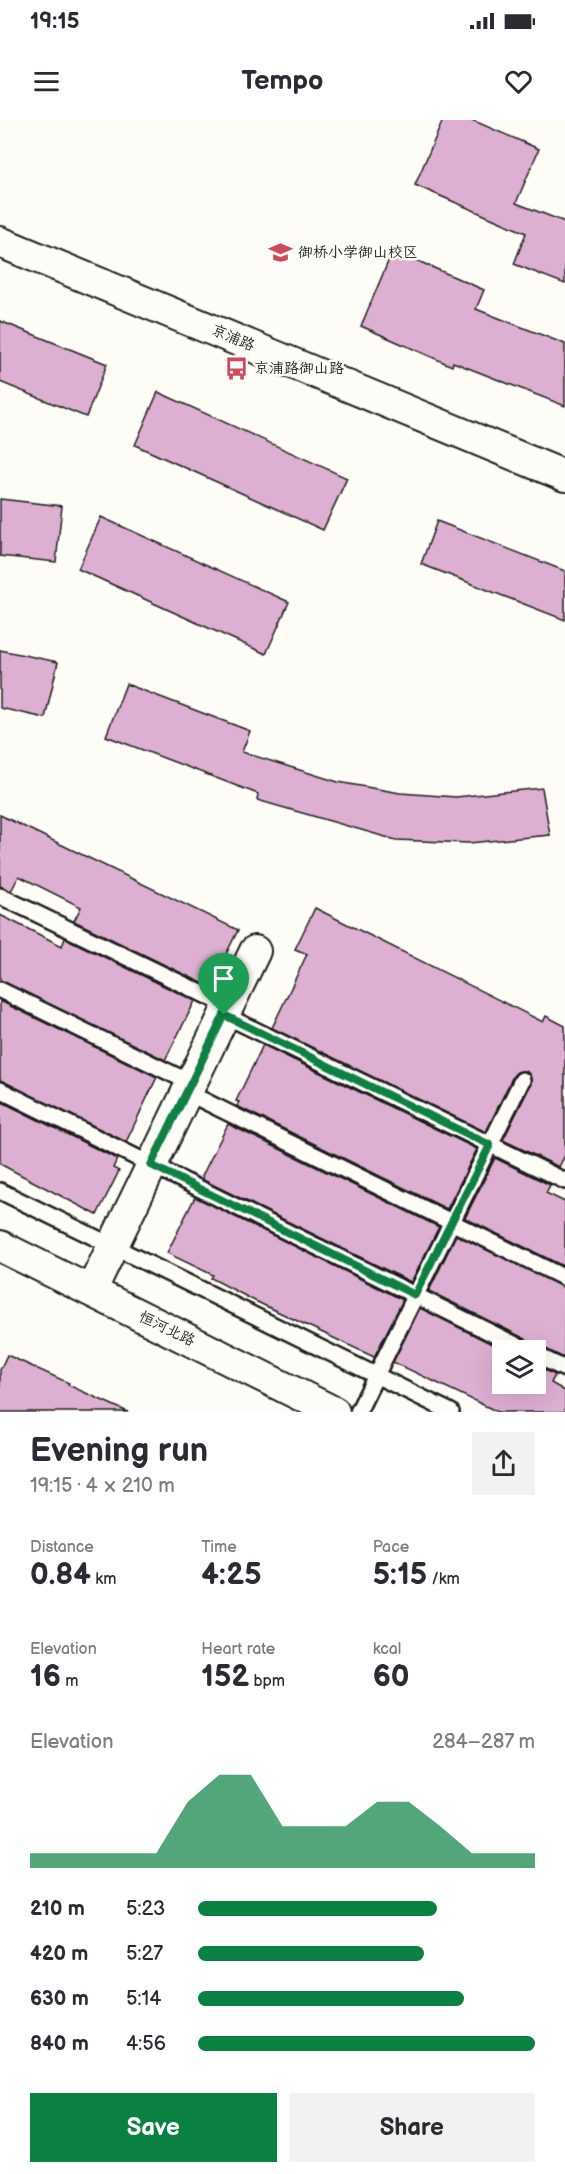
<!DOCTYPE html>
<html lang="en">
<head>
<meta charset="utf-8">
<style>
	:root { --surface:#fff; --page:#f2f2f3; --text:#2b2b33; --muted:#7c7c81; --accent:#0b8043 }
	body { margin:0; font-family:"Balsamiq Sans","LXGW WenKai TC",sans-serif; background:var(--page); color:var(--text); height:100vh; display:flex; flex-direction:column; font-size:22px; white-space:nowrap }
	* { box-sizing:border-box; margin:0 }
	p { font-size:20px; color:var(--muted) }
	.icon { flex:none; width:33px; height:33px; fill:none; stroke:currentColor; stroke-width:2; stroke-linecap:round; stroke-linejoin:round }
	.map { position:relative; height:1292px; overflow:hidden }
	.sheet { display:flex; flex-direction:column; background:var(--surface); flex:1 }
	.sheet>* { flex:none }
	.buttons { position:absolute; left:492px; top:1220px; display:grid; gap:12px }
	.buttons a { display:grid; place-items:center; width:54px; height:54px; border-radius:0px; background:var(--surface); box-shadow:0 6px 24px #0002; font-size:30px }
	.pin { position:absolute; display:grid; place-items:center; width:51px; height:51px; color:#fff; margin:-62px -26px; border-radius:50% 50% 50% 0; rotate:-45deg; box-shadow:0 0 6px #0007 }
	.pin .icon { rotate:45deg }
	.round { display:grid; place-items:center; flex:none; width:63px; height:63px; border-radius:0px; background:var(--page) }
	.overview { display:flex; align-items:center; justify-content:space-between; height:102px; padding:0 30px }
	h1 { font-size:33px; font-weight:700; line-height:45px }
	.stats { display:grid; grid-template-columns:repeat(3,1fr); gap:9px; height:102px; padding:6px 30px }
	.stats div { display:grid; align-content:center }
	.stats b { font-size:30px; font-weight:700 }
	.stats small { font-size:16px; font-weight:400 }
	.stats p { font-size:16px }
	.chart { height:168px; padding:12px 30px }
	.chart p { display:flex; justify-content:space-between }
	.chart svg { width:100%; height:108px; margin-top:6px; fill:var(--accent); opacity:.7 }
	.button { display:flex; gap:12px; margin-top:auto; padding:12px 30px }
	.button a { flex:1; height:69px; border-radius:0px; background:var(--accent); color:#fff; font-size:24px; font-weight:700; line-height:69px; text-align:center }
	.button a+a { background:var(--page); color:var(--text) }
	ul { padding:0 30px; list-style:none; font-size:20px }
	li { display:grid; grid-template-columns:96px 72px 1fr; align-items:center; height:45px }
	li i { height:15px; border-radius:8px; background:var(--accent) }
	.status { display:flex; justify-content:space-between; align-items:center; height:42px; padding:0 30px; background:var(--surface); direction:ltr }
	.status svg { height:16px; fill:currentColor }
	header { display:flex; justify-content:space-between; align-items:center; height:78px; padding:0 30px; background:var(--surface); font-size:27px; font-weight:700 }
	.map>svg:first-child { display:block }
</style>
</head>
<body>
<div class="status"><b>19:15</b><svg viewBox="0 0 49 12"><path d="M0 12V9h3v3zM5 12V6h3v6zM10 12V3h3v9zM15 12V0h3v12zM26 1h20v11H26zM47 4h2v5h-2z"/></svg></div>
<header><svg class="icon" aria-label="menu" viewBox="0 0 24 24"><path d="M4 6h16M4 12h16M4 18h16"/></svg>Tempo<svg class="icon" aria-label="heart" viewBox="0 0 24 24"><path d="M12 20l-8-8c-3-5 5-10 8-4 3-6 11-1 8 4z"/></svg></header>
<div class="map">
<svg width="565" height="1292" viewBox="0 0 565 1292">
	<rect width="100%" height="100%" fill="#fdfcf7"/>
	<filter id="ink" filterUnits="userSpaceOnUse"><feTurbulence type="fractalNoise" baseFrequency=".0167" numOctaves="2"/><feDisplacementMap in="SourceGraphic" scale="12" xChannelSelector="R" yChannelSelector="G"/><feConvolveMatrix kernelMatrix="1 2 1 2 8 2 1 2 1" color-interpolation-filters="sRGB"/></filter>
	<g filter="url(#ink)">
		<g fill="#ddafd1" stroke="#1c1c1c" stroke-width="1.5">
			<polygon points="443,0 472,0 539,29 516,83 565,102 565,164 514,144 526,113 415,65"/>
			<polygon points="393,130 484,170 476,189 565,224 565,286 453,242 452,246 361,206"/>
			<polygon points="0,201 107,244 86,297 0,262"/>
			<polygon points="158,272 347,358 323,410 135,325"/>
			<polygon points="0,379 62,386 56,442 0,436"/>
			<polygon points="101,397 289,482 266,534 78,449"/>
			<polygon points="437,401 565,451 565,500 421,444"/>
			<polygon points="0,530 58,542 45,598 0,588"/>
			<polygon points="126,564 250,611 242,632 338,662 400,673 456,677 542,668 550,715 469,723 396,720 257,680 258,674 106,616"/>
			<polygon points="0,695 238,810 216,854 210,851 204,864 74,801 81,787 19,756 11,771 0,766"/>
			<polygon points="315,788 543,902 546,896 565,906 565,1035 559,1047 503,1020 531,964 530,955 526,951 517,952 513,956 486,1012 272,908 307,834 295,829"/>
			<polygon points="0,795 62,826 65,818 195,881 165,940 0,860"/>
			<polygon points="0,881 157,957 126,1022 0,960"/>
			<polygon points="263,925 477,1029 447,1089 237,986 239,982 236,981"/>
			<polygon points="0,981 117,1039 113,1048 119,1051 97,1095 0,1044"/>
			<polygon points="228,1004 439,1107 411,1162 203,1060 202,1056"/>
			<polygon points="495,1038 550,1065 546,1073 565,1082 565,1147 465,1098"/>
			<polygon points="195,1077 403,1180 374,1237 253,1180 211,1158 213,1155 167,1133"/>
			<polygon points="456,1115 565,1168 564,1238 429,1171"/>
			<polygon points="420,1188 504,1230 502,1263 536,1263 536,1246 555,1255 551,1263 565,1271 565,1292 498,1292 393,1242"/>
			<polygon points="7,1235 69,1263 68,1265 128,1292 0,1292 0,1250"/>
		</g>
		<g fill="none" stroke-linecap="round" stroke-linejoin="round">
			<defs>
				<g id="lane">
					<polyline points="0,776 228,886"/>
					<polyline points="0,870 191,963"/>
					<polyline points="224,895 565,1061"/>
					<polyline points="0,970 526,1230"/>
					<polyline points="186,972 565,1158"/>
					<polyline points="0,1071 451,1292"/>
					<polyline points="536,1235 565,1249"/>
					<polyline points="358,1292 522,960"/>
				</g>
				<g id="street">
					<polyline points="0,122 565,356"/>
					<polyline points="0,1126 334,1292"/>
					<polyline points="91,1171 255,831"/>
				</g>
			</defs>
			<use href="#lane" stroke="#1c1c1c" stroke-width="20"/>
			<use href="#street" stroke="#1c1c1c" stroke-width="34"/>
			<use href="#lane" stroke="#fdfcf7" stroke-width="15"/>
			<use href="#street" stroke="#fdfcf7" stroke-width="30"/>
		</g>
	</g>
	<g fill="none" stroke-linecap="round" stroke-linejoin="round" filter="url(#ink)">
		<defs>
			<polygon id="route" points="224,895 490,1025 415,1175 151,1045"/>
		</defs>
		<use href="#route" stroke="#fff" stroke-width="12"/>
		<use href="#route" stroke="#0b8043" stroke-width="8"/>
	</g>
	<defs>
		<symbol id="school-bare" viewBox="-9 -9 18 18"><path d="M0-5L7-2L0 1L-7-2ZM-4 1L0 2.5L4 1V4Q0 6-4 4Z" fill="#d1495b" stroke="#fdfcf7" stroke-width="2.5" paint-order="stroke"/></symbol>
		<symbol id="bus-bare" viewBox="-9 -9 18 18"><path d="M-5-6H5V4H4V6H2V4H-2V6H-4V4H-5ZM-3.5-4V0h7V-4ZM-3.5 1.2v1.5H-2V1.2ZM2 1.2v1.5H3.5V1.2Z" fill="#d1495b" stroke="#fdfcf7" stroke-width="2.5" paint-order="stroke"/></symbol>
	</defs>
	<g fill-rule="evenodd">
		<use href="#school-bare" x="264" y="116" width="33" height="33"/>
		<use href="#bus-bare" x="220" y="232" width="33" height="33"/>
	</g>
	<g text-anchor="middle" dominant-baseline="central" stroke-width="5" stroke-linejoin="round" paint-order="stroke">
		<g font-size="15" fill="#1c1c1c" stroke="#fdfcf7" text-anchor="start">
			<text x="298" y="132">御桥小学御山校区</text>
			<text x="254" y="248">京浦路御山路</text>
		</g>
		<g font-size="15" fill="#1c1c1c" stroke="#fdfcf7">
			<text transform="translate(233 218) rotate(23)">京浦路</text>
			<text transform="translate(167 1209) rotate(26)">恒河北路</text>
		</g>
	</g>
</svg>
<div class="buttons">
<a><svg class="icon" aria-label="layers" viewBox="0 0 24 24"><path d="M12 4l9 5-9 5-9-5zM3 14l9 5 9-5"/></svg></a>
</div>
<div class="pin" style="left:224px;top:895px;background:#1e9e55"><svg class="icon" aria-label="arrive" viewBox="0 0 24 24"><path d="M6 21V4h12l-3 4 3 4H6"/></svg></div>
</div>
<section class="sheet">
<div class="overview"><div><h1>Evening run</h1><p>19:15 · 4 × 210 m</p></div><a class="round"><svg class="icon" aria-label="share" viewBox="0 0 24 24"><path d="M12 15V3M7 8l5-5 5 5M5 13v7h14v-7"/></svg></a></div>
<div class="stats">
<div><p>Distance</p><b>0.84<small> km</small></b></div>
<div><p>Time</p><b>4:25</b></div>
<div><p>Pace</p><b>5:15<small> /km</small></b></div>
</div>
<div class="stats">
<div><p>Elevation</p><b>16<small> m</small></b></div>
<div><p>Heart rate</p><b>152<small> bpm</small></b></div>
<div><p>kcal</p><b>60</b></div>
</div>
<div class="chart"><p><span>Elevation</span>284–287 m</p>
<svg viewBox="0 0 160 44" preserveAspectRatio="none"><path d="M0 44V38L10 38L20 38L30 38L40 38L50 17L60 6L70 6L80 27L90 27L100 27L110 17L120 17L130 27L140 38L150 38L160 38V44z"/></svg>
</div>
<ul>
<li><b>210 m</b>5:23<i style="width:71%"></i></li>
<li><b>420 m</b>5:27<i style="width:67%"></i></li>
<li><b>630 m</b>5:14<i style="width:79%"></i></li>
<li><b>840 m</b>4:56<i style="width:100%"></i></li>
</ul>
<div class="button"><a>Save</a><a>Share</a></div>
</section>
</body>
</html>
